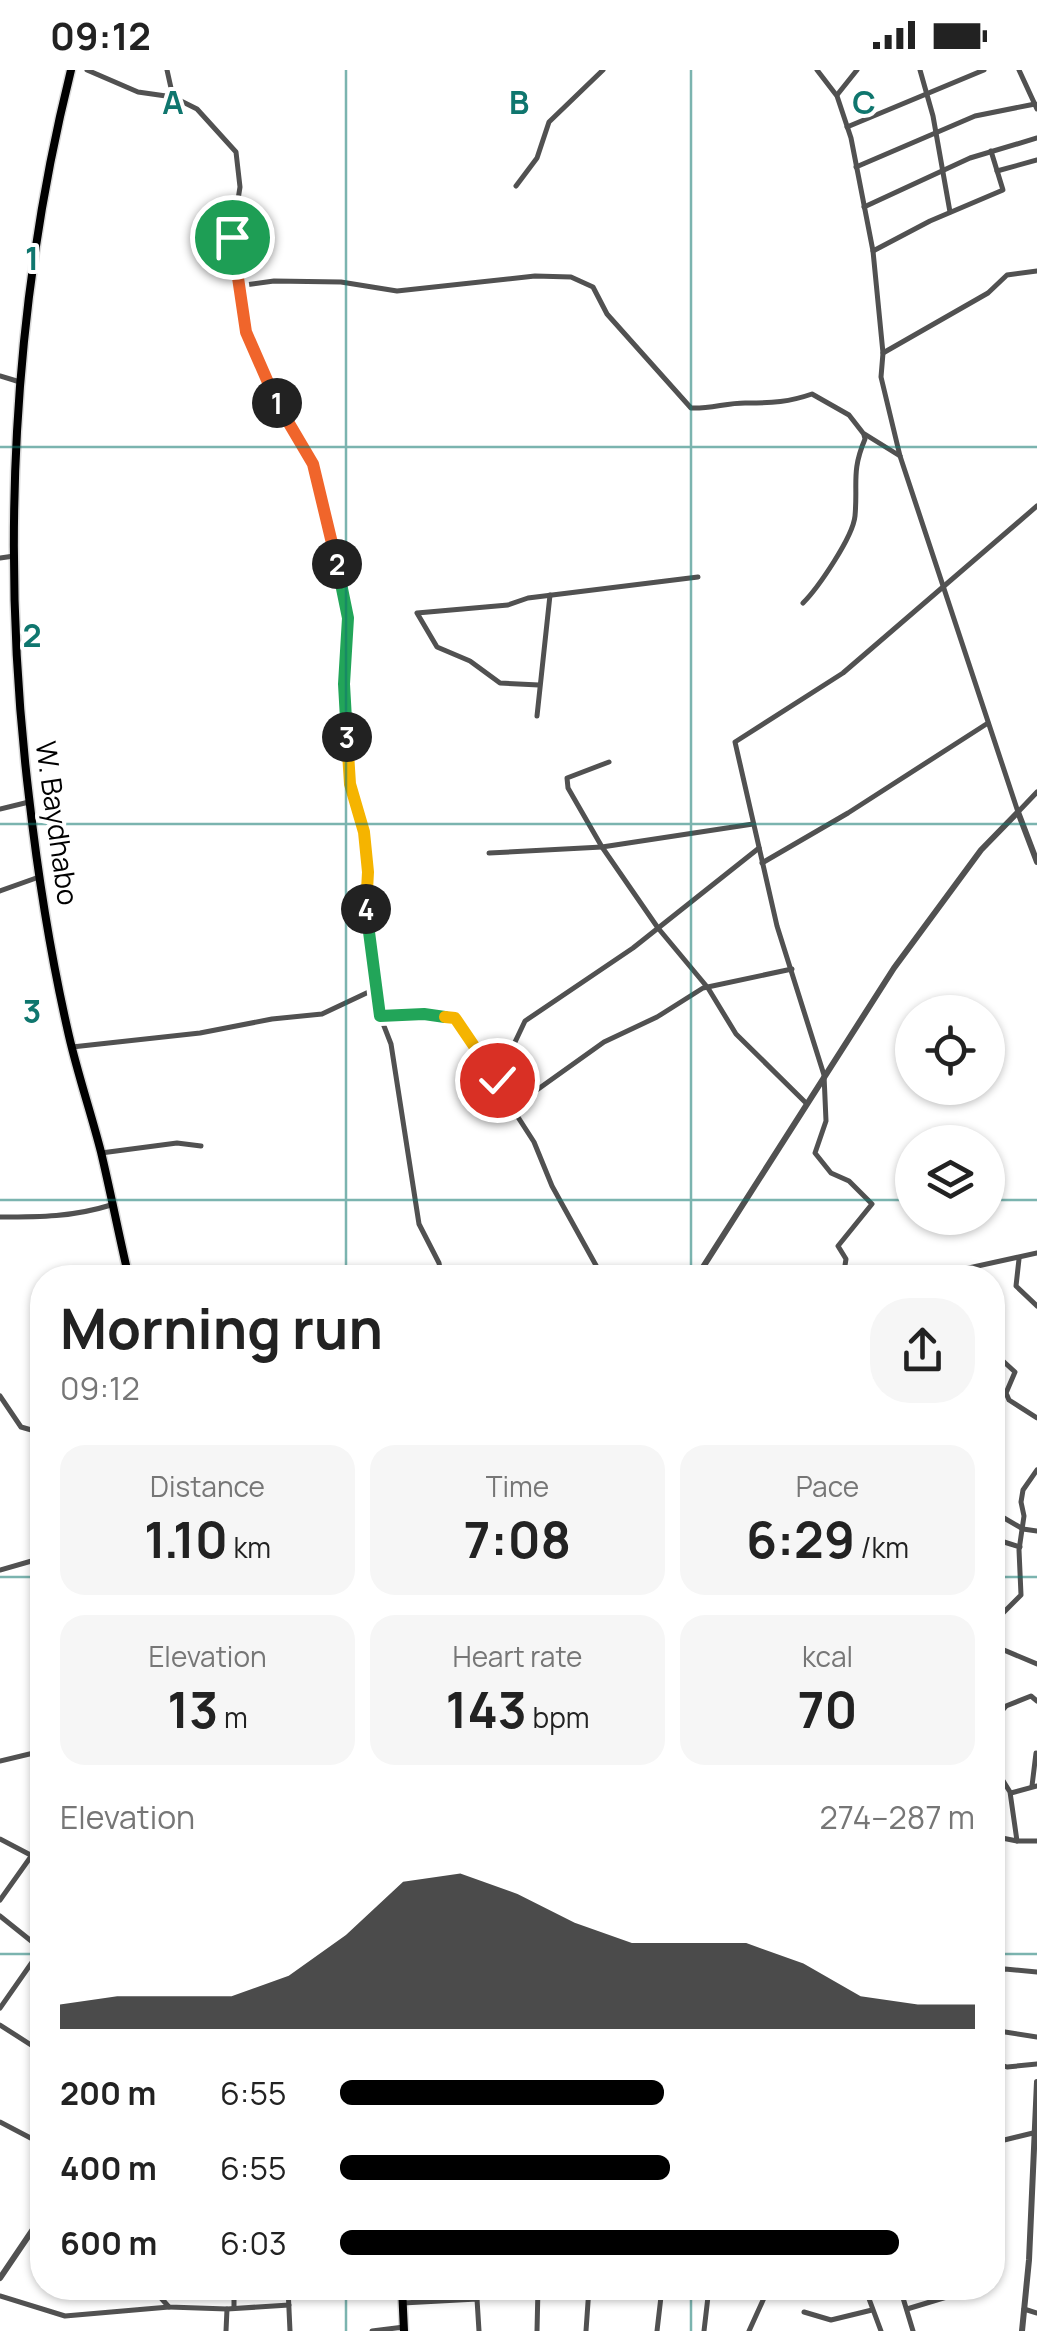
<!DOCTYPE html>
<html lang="en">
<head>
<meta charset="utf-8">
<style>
	:root { --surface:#fff; --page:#f6f6f6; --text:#222; --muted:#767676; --accent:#000 }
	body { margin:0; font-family:Manrope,sans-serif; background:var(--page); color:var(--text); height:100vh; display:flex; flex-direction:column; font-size:38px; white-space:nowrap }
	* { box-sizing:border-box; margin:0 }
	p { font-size:32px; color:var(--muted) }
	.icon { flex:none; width:55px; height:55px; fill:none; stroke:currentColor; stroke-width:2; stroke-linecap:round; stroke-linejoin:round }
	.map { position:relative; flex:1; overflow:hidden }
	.drawer { position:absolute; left:30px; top:1195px; width:975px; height:1035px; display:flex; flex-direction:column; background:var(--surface); border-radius:40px; box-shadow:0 2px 8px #0004 }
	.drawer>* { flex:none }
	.tools { position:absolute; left:895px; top:925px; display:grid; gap:20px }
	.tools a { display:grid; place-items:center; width:110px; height:110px; border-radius:50%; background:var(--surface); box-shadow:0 2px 8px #0004; font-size:50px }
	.pin { position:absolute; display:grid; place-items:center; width:85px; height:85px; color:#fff; margin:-42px; border:5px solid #fff; border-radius:50%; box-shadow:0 2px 10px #0007 }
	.km { position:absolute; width:50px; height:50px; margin:-25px; border-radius:50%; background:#222; color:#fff; font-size:28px; line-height:50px; text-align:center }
	.round { display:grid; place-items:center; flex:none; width:105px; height:105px; border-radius:40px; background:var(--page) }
	.headline { display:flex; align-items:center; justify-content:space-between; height:170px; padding:0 30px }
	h1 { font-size:55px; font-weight:700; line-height:75px }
	.figures { display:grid; grid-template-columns:repeat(3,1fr); gap:15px; height:170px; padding:10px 30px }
	.figures div { display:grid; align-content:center; border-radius:25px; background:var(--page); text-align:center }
	.figures b { font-size:50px; font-weight:700 }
	.figures small { font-size:28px; font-weight:400 }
	.figures p { font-size:28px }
	.chart { height:280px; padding:20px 30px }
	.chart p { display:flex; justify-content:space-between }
	.chart svg { width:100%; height:180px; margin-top:10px; fill:var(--accent); opacity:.7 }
	ul { padding:0 30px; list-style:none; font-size:32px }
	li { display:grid; grid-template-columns:160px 120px 1fr; align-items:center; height:75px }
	li i { height:25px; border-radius:12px; background:var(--accent) }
	.status { display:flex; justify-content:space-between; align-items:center; height:70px; padding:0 50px; background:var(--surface); direction:ltr }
	.status svg { height:28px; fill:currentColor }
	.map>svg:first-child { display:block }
</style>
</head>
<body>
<div class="status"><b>09:12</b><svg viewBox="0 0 49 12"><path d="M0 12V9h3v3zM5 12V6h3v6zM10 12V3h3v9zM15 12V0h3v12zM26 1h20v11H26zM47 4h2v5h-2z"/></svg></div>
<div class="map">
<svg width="1037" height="2261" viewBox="0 0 1037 2261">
	<rect width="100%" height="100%" fill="#fff"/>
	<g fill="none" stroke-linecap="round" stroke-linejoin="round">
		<defs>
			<g id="primary">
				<path d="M71,0C12,236 0,486 29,727C38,806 51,888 69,966C78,1005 91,1043 101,1082C111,1124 119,1166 129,1208"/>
				<polyline points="402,2218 404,2261"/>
			</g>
		</defs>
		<use href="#primary" stroke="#dbdbdb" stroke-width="11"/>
		<g stroke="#515151" stroke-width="5">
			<polyline points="87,0 138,22 173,27 167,0"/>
			<polyline points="817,0 837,26 851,68 873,181 883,283 881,307 900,386 1018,742 1037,722"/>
			<polyline points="920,0 933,46 950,142"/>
			<polyline points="1019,0 1037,39"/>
			<polyline points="837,25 857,0"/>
			<path d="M173,27L197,39L236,82L240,117L232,167L237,216L274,211L341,212L397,221L535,206L571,207L593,217L607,244L691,338C711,339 729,332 748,333C772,333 789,332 812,324L849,345L863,363L900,386"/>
			<polyline points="847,57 984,0"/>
			<polyline points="856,97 975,46 1035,34"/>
			<polyline points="997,101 1037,90"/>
			<polyline points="516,116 537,88 549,52 603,0"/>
			<polyline points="864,137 970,88 1037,68"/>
			<polyline points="873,181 930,151 1003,120 991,81"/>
			<polyline points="237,216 247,262 261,300 283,346 313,395 346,535 345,629 350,715 363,762 368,803 366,844 377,938 391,974 419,1154 439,1193 442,1208"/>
			<polyline points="883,283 988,223 1007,205 1037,201"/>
			<polyline points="0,306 20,312"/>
			<polyline points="0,488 14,486"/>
			<path d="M803,533C818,518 853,467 855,446C858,413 851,402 865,369L864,365"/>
			<polyline points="539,615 500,613 470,591 437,577 417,543 508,535 528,528 698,507"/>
			<polyline points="537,646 550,525"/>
			<polyline points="0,739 29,732"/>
			<polyline points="753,754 602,777 658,858 708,918 736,964 806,1033"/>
			<polyline points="489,783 602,777 568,718 567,708 609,692"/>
			<polyline points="762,793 848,743 988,653"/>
			<polyline points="0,821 39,807"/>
			<polyline points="380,946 424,944 455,949 534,1072 552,1116 603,1208"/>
			<polyline points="72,977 200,963 272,949 322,944 375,919"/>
			<polyline points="497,1010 525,951 633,878 759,778"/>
			<polyline points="513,1037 604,972 657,947 703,918 792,899"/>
			<polyline points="101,1083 177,1073 201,1076"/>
			<path d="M0,1147C40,1147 73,1147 111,1135"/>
			<polyline points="1019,1189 1016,1216 1037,1236"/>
			<polyline points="843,1208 846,1189 838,1176 872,1134 849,1111 831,1103 815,1083 826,1051 824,1005 777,856 735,672 843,603 1037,436"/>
			<polyline points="923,1208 1037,1183"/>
			<polyline points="992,1281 1015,1302 1006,1323 1009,1330 1037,1348"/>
			<polyline points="0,1326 21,1357 42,1363"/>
			<polyline points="992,1441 1023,1459 1037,1461"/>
			<polyline points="992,1478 1004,1472 1020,1477"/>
			<polyline points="0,1500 42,1488"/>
			<polyline points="992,1554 1021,1525 1019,1480 1024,1446 1021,1432 1023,1420 1037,1400"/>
			<polyline points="992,1575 1037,1594"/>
			<polyline points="992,1652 1006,1636 1031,1626 1037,1631"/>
			<polyline points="992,1656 998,1670 993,1693"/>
			<polyline points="0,1691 42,1681"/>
			<polyline points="992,1693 1010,1722 1017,1771"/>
			<polyline points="1032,1716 1036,1683"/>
			<polyline points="1011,1723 1037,1716"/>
			<polyline points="992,1766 1017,1771 1037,1771"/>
			<polyline points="0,1769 42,1791"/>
			<polyline points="0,1830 42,1771"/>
			<polyline points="0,1846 40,1878"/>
			<polyline points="992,1908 1005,1899 1037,1902"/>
			<polyline points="0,1938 42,1878"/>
			<polyline points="0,1955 42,1982"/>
			<polyline points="992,1960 1037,1967"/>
			<polyline points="992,1992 1007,1997 1037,1994"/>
			<polyline points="0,2052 42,2074"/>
			<polyline points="992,2073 1033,2063"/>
			<polyline points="152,2218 169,2237 227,2239 289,2235"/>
			<polyline points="234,2218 234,2238"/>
			<polyline points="288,2218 290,2261"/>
			<polyline points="865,2218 881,2261"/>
			<polyline points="900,2218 913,2261"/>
			<polyline points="0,2226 65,2246 169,2237"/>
			<polyline points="289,2227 400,2221"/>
			<polyline points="477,2229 477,2223 548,2218"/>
			<polyline points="403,2233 477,2229 479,2261"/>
			<polyline points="907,2239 950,2226"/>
			<polyline points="1024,2239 1037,2243"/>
			<polyline points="804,2242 831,2250 872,2240"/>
			<polyline points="226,2261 227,2239"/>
			<polyline points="372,2261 404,2257"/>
			<polyline points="537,2261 538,2218"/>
			<polyline points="586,2261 589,2218"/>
			<polyline points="657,2261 662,2218"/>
			<polyline points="704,2261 709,2218"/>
			<polyline points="749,2261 764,2228 755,2218"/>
		</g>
		<g stroke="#515151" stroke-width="6">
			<polyline points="696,1208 894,898 981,780 1018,742 1037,792"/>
			<polyline points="0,2208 42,2146"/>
			<polyline points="1022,2261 1029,2190 1037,2012"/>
		</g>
		<use href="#primary" stroke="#000" stroke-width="8"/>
	</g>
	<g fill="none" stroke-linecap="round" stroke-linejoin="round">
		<defs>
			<polyline id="split-1" points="232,167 246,262 277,333"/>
			<polyline id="split-2" points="277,333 313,394 337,494"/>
			<polyline id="split-3" points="337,494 348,548 344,614 347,667"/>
			<polyline id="split-4" points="347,667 350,714 364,762 368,802 366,839"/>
			<polyline id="split-5" points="366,839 380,946 424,944 445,947"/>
			<polyline id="split-6" points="445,947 455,948 497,1010"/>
		</defs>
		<use href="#split-1" stroke="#fff" stroke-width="20"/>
		<use href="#split-2" stroke="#fff" stroke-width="20"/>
		<use href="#split-3" stroke="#fff" stroke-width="20"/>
		<use href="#split-4" stroke="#fff" stroke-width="20"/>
		<use href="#split-5" stroke="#fff" stroke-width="20"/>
		<use href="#split-6" stroke="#fff" stroke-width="20"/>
		<use href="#split-1" stroke="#f0652b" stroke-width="12"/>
		<use href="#split-2" stroke="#f0652b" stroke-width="12"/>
		<use href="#split-3" stroke="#22a559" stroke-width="12"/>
		<use href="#split-4" stroke="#f5b400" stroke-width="12"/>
		<use href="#split-5" stroke="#22a559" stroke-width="12"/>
		<use href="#split-6" stroke="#f5b400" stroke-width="12"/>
	</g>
	<path fill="none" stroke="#0f766e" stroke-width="2.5" stroke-opacity="0.55" d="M346,0V1208M691,0V1208M0,377H1037M0,754H1037M0,1130H912M988,1130H1037M0,1507H42M992,1507H1037M0,1884H42M992,1884H1037M346,2218V2261M691,2218V2261"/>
	<g text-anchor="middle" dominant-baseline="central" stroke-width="8" stroke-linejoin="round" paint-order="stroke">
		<g font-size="28" fill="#000" stroke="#fff">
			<text transform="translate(58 753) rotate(82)">W. Baydhabo</text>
		</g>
	</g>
	<g font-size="32" text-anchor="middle" font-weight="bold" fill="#0f766e" stroke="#fff" stroke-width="8" stroke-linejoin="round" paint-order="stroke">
		<text x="173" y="44">A</text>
		<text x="519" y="44">B</text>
		<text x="864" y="44">C</text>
		<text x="32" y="200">1</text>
		<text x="32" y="577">2</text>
		<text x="32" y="953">3</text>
	</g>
</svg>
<div class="tools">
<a><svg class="icon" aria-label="locate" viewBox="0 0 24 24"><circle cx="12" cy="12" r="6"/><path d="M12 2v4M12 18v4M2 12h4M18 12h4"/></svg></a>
<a><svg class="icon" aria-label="layers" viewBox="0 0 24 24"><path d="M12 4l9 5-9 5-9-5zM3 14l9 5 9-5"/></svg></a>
</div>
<div class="pin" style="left:232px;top:167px;background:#1e9e55"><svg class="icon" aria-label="arrive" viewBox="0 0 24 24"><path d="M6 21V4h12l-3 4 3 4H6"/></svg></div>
<div class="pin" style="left:497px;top:1010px;background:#d93025"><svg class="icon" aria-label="check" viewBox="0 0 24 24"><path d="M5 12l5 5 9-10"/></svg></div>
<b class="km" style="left:277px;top:333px">1</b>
<b class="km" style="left:337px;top:494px">2</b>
<b class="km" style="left:347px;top:667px">3</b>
<b class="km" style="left:366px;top:839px">4</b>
<section class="drawer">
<div class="headline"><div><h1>Morning run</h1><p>09:12</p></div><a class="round"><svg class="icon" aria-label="share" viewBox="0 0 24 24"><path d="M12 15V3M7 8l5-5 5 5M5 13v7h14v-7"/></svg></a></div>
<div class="figures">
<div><p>Distance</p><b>1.10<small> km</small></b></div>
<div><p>Time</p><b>7:08</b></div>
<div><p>Pace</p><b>6:29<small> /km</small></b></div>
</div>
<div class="figures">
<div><p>Elevation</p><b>13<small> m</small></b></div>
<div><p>Heart rate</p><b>143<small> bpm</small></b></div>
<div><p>kcal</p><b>70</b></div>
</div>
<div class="chart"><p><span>Elevation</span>274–287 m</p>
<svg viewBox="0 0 160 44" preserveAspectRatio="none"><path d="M0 44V38L10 36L20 36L30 36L40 31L50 21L60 8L70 6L80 11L90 18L100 23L110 23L120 23L130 28L140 36L150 38L160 38V44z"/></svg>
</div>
<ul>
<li><b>200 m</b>6:55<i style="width:51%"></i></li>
<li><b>400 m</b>6:55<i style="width:52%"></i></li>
<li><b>600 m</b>6:03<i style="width:88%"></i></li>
</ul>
</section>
</div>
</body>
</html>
